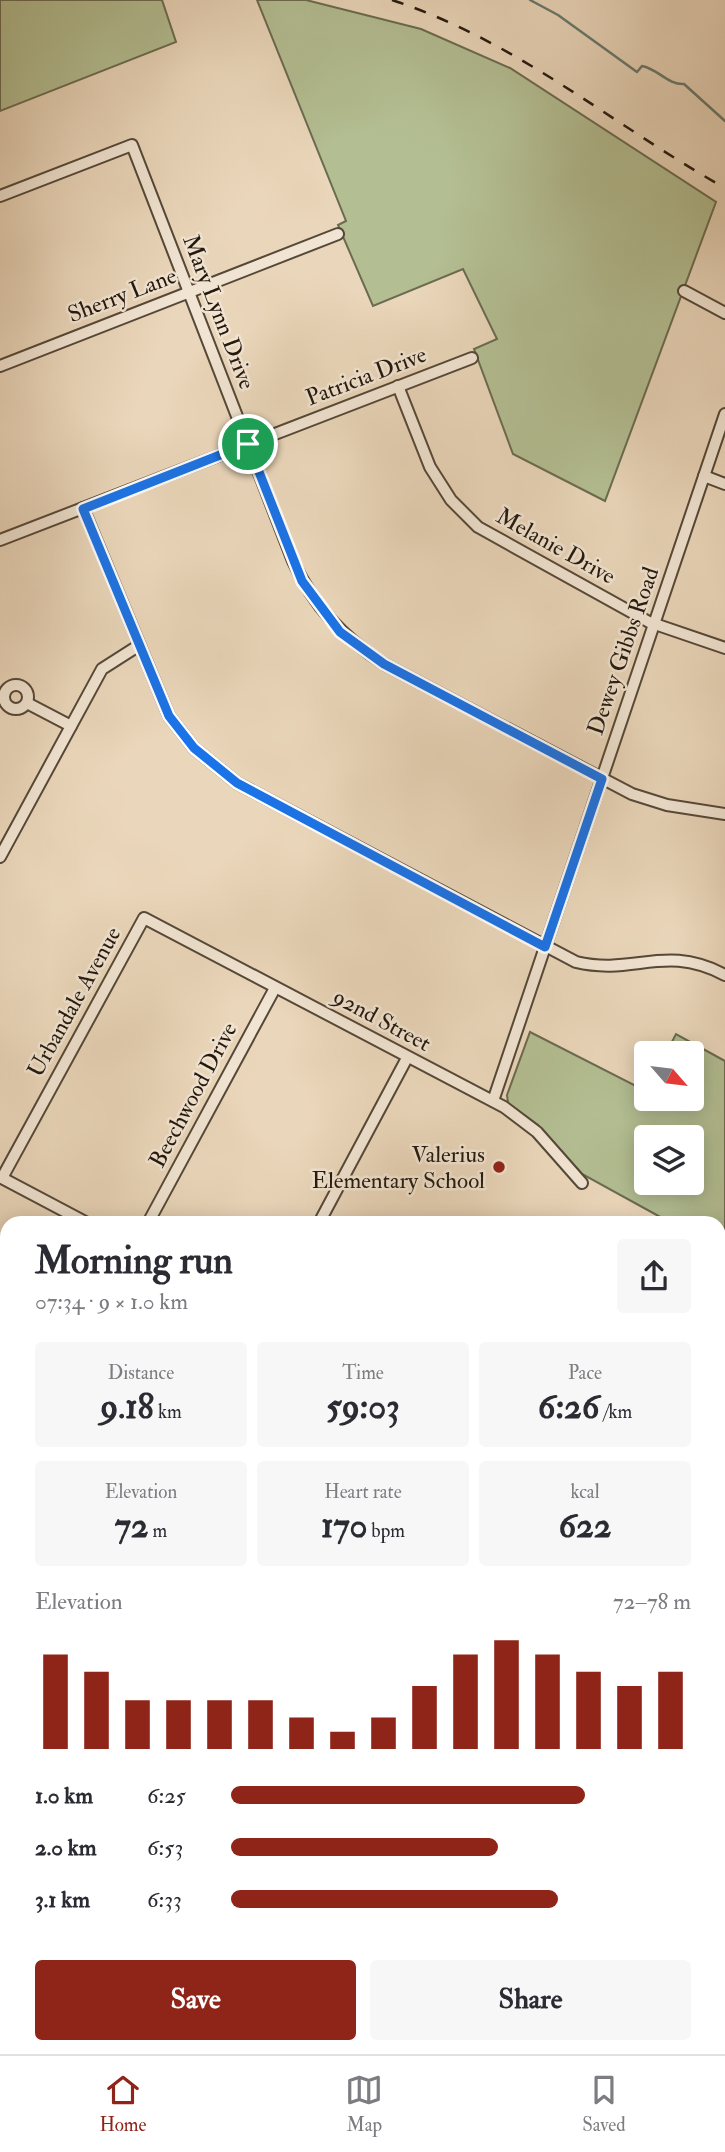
<!DOCTYPE html>
<html lang="en">
<head>
<meta charset="utf-8">
<style>
	:root { --surface:#fff; --page:#f7f7f7; --text:#2b2b33; --muted:#7c7c81; --line:#e1e1e2; --accent:#8f2418 }
	body { margin:0; font-family:"IM FELL Double Pica",serif; background:var(--page); color:var(--text); height:100vh; display:flex; flex-direction:column; font-size:26px; white-space:nowrap }
	* { box-sizing:border-box; margin:0 }
	p { font-size:23px; color:var(--muted) }
	.icon { flex:none; width:38px; height:38px; fill:none; stroke:currentColor; stroke-width:2; stroke-linecap:round; stroke-linejoin:round }
	.map { position:relative; flex:1; overflow:hidden }
	.side { position:absolute; left:0px; top:1216px; width:726px; height:838px; display:flex; flex-direction:column; background:var(--surface); border-radius:21px 21px 0 0; box-shadow:0 4px 18px #0003 }
	.side>* { flex:none }
	.needle { width:46px; rotate:118deg }
	.controls { position:absolute; left:634px; top:1041px; display:grid; gap:14px }
	.controls a { display:grid; place-items:center; width:70px; height:70px; border-radius:7px; background:var(--surface); box-shadow:0 4px 18px #0003; font-size:35px }
	.pin { position:absolute; display:grid; place-items:center; width:60px; height:60px; color:#fff; margin:-30px; border:4px solid #fff; border-radius:50%; box-shadow:0 2px 7px #0007 }
	.round { display:grid; place-items:center; flex:none; width:74px; height:74px; border-radius:7px; background:var(--page) }
	.overview { display:flex; align-items:center; justify-content:space-between; height:119px; padding:0 35px }
	h1 { font-size:38px; font-weight:700; line-height:52px }
	.metrics { display:grid; grid-template-columns:repeat(3,1fr); gap:10px; height:119px; padding:7px 35px }
	.metrics div { display:grid; align-content:center; border-radius:7px; background:var(--page); text-align:center }
	.metrics b { font-size:35px; font-weight:700 }
	.metrics small { font-size:19px; font-weight:400 }
	.metrics p { font-size:19px }
	.chart { height:196px; padding:14px 35px }
	.chart p { display:flex; justify-content:space-between }
	.chart svg { width:100%; height:126px; margin-top:7px; stroke:var(--accent); stroke-width:6 }
	.action { display:flex; gap:14px; margin-top:auto; padding:14px 35px }
	.action a { flex:1; height:80px; border-radius:7px; background:var(--accent); color:#fff; font-size:28px; font-weight:700; line-height:80px; text-align:center }
	.action a+a { background:var(--page); color:var(--text) }
	ul { padding:0 35px; list-style:none; font-size:23px }
	li { display:grid; grid-template-columns:112px 84px 1fr; align-items:center; height:52px }
	li i { height:18px; border-radius:9px; background:var(--accent) }
	.tabs { display:flex; justify-content:space-around; align-items:center; height:98px; border-top:2px solid var(--line); background:var(--surface); font-size:19px; color:var(--muted) }
	.tabs a { display:grid; justify-items:center; gap:4px }
	.tabs .on { color:var(--accent) }
	.map>svg:first-child { display:block }
</style>
</head>
<body>
<div class="map">
<svg width="725" height="2054" viewBox="0 0 725 2054">
	<rect width="100%" height="100%" fill="#ead6ba"/>
	<filter id="stains"><feTurbulence type="fractalNoise" baseFrequency=".00286" numOctaves="4"/><feColorMatrix values="0 0 0 0 .2 0 0 0 0 .09 0 0 0 0 .02 0 0 0 .5 -.17"/></filter>
	<radialGradient id="worn" r=".72"><stop offset=".6" stop-color="#630" stop-opacity="0"/><stop offset="1" stop-color="#630" stop-opacity=".3"/></radialGradient>
	<g fill="#b3be92" stroke="#6b6b50" stroke-width="2" fill-rule="evenodd">
		<polygon points="0,0 162,0 176,42 0,111"/>
		<polygon points="257,0 306,0 421,29 510,68 716,202 605,501 513,454 474,349 497,339 463,269 373,306 338,225 346,221"/>
		<path d="M530,1032L646,1091V1099H691V1054L666,1053L676,1034L725,1061V2054H224L212,2048H719V1223H662L664,1219L582,1174L538,1125L508,1103L507,1095ZM646,1138H691V1183H646Z"/>
		<polygon points="7,1742 7,1940 0,1937 0,1747"/>
	</g>
	<g fill="none" stroke-linecap="round" stroke-linejoin="round">
		<g stroke="#69796f" stroke-width="2.5">
			<path d="M530,0L558,15L637,72L642,66C658,69 668,85 684,84L725,121"/>
			<polyline points="719,1723 725,1725"/>
			<polyline points="0,1747 7,1742"/>
		</g>
		<defs>
			<g id="minor">
				<path d="M0,196L132,145L293,561C314,607 343,637 384,664L632,794L667,805L725,814"/>
				<polyline points="684,291 725,313"/>
				<polyline points="0,366 338,234"/>
				<polyline points="398,386 430,467 451,500 478,527 649,622 725,648"/>
				<polyline points="704,476 725,484"/>
				<path d="M83,508L169,716L194,748L237,783L576,962C635,976 664,943 725,975"/>
				<polyline points="0,540 472,358"/>
				<circle cx="16" cy="697" r="12"/>
				<polyline points="27,703 71,726"/>
				<polyline points="0,857 102,669 138,646"/>
				<polyline points="493,1101 725,414"/>
				<polyline points="0,1177 87,1223"/>
				<polyline points="2,1178 144,918 504,1107 537,1132 582,1183"/>
				<polyline points="148,1223 275,988"/>
				<polyline points="319,1223 407,1058"/>
				<polyline points="0,1381 7,1368"/>
				<polyline points="0,1532 7,1535"/>
				<polyline points="150,2054 153,2048"/>
			</g>
			<g id="primary">
				<polyline points="0,1955 7,1959"/>
				<polyline points="163,2048 175,2054"/>
				<polyline points="202,2048 214,2054"/>
			</g>
		</defs>
		<use href="#minor" stroke="#554838" stroke-width="14"/>
		<use href="#primary" stroke="#23180d" stroke-width="21"/>
		<use href="#minor" stroke="#f1e4d2" stroke-width="10"/>
		<use href="#primary" stroke="#ead6ba" stroke-width="18"/>
		<path stroke="#23180d" stroke-width="2.5" stroke-dasharray="12 12" stroke-linecap="butt" d="M392,0C519,42 611,124 725,188"/>
	</g>
	<g fill="none" stroke-linecap="round" stroke-linejoin="round">
		<defs>
			<polygon id="route" points="248,444 302,581 340,632 384,664 602,779 545,947 237,783 194,748 169,716 83,509"/>
		</defs>
		<use href="#route" stroke="#fff" stroke-width="14"/>
		<use href="#route" stroke="#1a73e8" stroke-width="9"/>
	</g>
	<circle fill="#8f2418" stroke="#f1e4d2" stroke-width="2.5" cx="499" cy="1167" r="7"/>
	<g text-anchor="middle" dominant-baseline="central" stroke-width="5" stroke-linejoin="round" paint-order="stroke">
		<g font-size="23" fill="#23180d" stroke="#f1e4d2">
			<text transform="translate(122 295) rotate(-21)">Sherry Lane</text>
			<text transform="translate(219 312) rotate(69)">Mary Lynn Drive</text>
			<text transform="translate(366 376) rotate(-21)">Patricia Drive</text>
			<text transform="translate(556 546) rotate(29)">Melanie Drive</text>
			<text transform="translate(623 651) rotate(-71)">Dewey Gibbs Road</text>
			<text transform="translate(74 1002) rotate(-61)">Urbandale Avenue</text>
			<text transform="translate(382 1020) rotate(28)">92nd Street</text>
			<text transform="translate(193 1095) rotate(-62)">Beechwood Drive</text>
		</g>
		<g font-size="23" fill="#23180d" stroke="#f1e4d2" text-anchor="end">
			<text x="485" y="1154">Valerius<tspan x="485" dy="26">Elementary School</tspan></text>
		</g>
	</g>
	<rect width="100%" height="100%" filter="url(#stains)"/>
	<rect width="100%" height="100%" fill="url(#worn)"/>
</svg>
<div class="controls">
<a><svg class="needle" viewBox="-14 -14 28 28"><path d="M0-13l5 13h-10z" fill="#e53935"/><path d="M0 13l5-13h-10z" fill="#7c7c81"/></svg></a>
<a><svg class="icon" aria-label="layers" viewBox="0 0 24 24"><path d="M12 4l9 5-9 5-9-5zM3 14l9 5 9-5"/></svg></a>
</div>
<div class="pin" style="left:248px;top:444px;background:#1e9e55"><svg class="icon" aria-label="arrive" viewBox="0 0 24 24"><path d="M6 21V4h12l-3 4 3 4H6"/></svg></div>
<section class="side">
<div class="overview"><div><h1>Morning run</h1><p>07:34 · 9 × 1.0 km</p></div><a class="round"><svg class="icon" aria-label="share" viewBox="0 0 24 24"><path d="M12 15V3M7 8l5-5 5 5M5 13v7h14v-7"/></svg></a></div>
<div class="metrics">
<div><p>Distance</p><b>9.18<small> km</small></b></div>
<div><p>Time</p><b>59:03</b></div>
<div><p>Pace</p><b>6:26<small> /km</small></b></div>
</div>
<div class="metrics">
<div><p>Elevation</p><b>72<small> m</small></b></div>
<div><p>Heart rate</p><b>170<small> bpm</small></b></div>
<div><p>kcal</p><b>622</b></div>
</div>
<div class="chart"><p><span>Elevation</span>72–78 m</p>
<svg viewBox="0 0 160 44" preserveAspectRatio="none"><path d="M5 44V11M15 44V17M25 44V27M35 44V27M45 44V27M55 44V27M65 44V33M75 44V38M85 44V33M95 44V22M105 44V11M115 44V6M125 44V11M135 44V17M145 44V22M155 44V17"/></svg>
</div>
<ul>
<li><b>1.0 km</b>6:25<i style="width:77%"></i></li>
<li><b>2.0 km</b>6:53<i style="width:58%"></i></li>
<li><b>3.1 km</b>6:33<i style="width:71%"></i></li>
</ul>
<div class="action"><a>Save</a><a>Share</a></div>
</section>
</div>
<nav class="tabs">
<a class="on"><svg class="icon" aria-label="home" viewBox="0 0 24 24"><path d="M3 11l9-7 9 7M6 9v11h12V9"/></svg>Home</a>
<a><svg class="icon" aria-label="map" viewBox="0 0 24 24"><path d="M3 6l6-2 6 2 6-2v14l-6 2-6-2-6 2zM9 4v14M15 6v14"/></svg>Map</a>
<a><svg class="icon" aria-label="saved" viewBox="0 0 24 24"><path d="M7 4h10v16l-5-4-5 4z"/></svg>Saved</a>
</nav>
</body>
</html>
